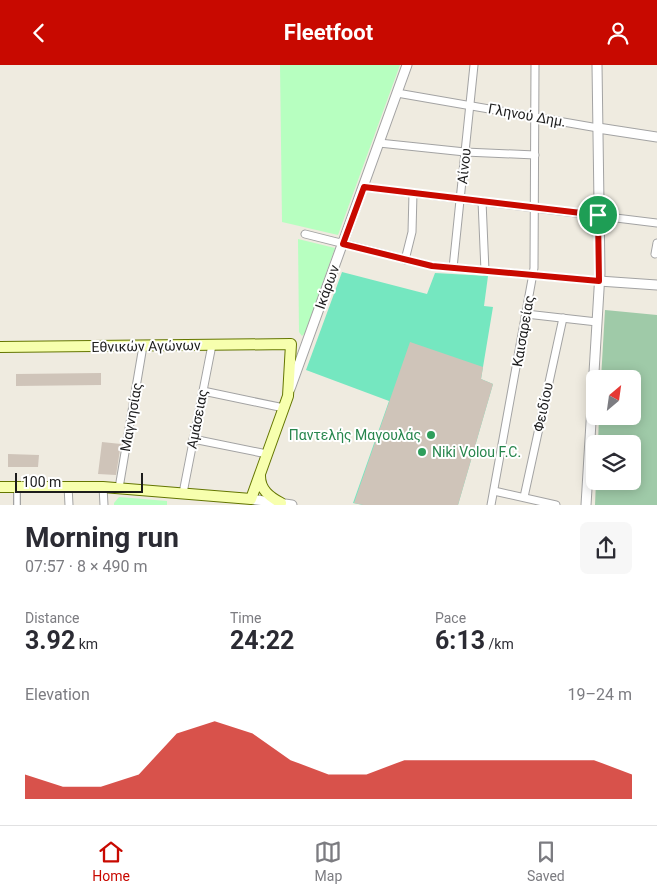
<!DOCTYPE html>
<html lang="en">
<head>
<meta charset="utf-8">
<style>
	:root { --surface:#fff; --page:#f7f7f7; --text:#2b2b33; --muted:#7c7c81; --line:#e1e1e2; --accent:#c80900 }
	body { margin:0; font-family:Roboto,sans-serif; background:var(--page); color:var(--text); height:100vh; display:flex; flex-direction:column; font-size:19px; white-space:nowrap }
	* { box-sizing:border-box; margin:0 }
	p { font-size:16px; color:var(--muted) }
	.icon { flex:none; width:28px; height:28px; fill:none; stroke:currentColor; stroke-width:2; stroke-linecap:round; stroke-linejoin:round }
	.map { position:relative; height:440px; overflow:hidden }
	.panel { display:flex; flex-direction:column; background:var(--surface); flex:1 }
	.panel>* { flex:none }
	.needle { width:32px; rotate:29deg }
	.controls { position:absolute; left:586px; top:305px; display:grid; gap:10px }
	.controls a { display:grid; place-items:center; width:55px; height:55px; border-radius:8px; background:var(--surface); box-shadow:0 2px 12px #0003; font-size:25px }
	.scale { position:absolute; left:15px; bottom:12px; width:128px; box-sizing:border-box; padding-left:5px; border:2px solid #1c1c1c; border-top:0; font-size:14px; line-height:18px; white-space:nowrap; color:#1c1c1c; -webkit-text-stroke:4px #fff; paint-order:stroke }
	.pin { position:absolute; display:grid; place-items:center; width:42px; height:42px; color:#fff; margin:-21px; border:2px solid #fff; border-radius:50%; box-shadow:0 1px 5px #0007 }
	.round { display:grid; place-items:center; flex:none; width:52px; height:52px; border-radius:8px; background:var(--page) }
	.overview { display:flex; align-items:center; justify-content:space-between; height:85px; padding:0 25px }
	h1 { font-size:28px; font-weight:700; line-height:38px }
	.metrics { display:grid; grid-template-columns:repeat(3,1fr); gap:8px; height:85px; padding:5px 25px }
	.metrics div { display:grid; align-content:center }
	.metrics b { font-size:25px; font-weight:700 }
	.metrics small { font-size:14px; font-weight:400 }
	.metrics p { font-size:14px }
	.chart { height:140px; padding:10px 25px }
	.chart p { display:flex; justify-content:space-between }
	.chart svg { width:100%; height:90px; margin-top:5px; fill:var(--accent); opacity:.7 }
	header { display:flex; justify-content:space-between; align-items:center; height:65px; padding:0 25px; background:var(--accent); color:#fff; font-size:22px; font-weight:700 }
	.tab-bar { display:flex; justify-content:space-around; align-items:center; height:70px; border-top:1px solid var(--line); background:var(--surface); font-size:14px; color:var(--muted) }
	.tab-bar a { display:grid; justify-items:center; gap:2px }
	.tab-bar .current { color:var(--accent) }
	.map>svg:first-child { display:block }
</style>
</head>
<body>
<header><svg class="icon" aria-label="back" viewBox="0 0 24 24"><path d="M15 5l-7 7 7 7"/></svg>Fleetfoot<svg class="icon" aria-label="person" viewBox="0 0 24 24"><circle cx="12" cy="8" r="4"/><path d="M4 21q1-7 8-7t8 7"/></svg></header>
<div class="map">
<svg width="657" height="440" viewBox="0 0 657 440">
	<rect width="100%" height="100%" fill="#efebe0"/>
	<polygon fill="#9fcaa8" points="605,245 657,250 657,440 595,440 596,416 632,416 632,379 598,379 599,351 632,351 632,314 601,314"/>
	<g fill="#b7ffc0">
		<polygon points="280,0 400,0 338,170 282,157"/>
		<polygon points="298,174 335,183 305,268 302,271 299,267"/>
		<polygon points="119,432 167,436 167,440 114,440 114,438"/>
	</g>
	<polygon fill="#75e7c0" points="342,207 427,229 435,208 488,211 484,241 493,242 481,314 493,319 458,440 363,440 353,438 389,336 306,305"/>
	<g fill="#cfc4b9">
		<polygon points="410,277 483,302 481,314 493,319 458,440 363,440 354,438"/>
		<polygon points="101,308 101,320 16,321 16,309"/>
		<polygon points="102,377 121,379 116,410 98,409"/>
		<polygon points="8,389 39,390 38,402 8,402"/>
	</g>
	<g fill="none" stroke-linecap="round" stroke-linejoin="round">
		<defs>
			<polyline id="pedestrian" points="17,422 17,440"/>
			<g id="minor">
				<polyline points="397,28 598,63"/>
				<polyline points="379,78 465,87 535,90"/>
				<polyline points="364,122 657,158"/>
				<polyline points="482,136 485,206"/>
				<polyline points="305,169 432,201 599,216"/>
				<polyline points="655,189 657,178"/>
				<polyline points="405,195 412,167 413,128"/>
				<polyline points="453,203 474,0"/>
				<polyline points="526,249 597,257"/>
				<polyline points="203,326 284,343"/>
				<polyline points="193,374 267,389"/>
				<polyline points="68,421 69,440"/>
				<polyline points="103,422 104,440"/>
				<polyline points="119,423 143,281"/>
				<polyline points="494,426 556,440"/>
				<polyline points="183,428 212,280"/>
				<polyline points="524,432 563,253"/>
				<polyline points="491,440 534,203 535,0"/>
			</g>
			<g id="tertiary">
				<polyline points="598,63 657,72"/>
				<polyline points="599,216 657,220"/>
				<polyline points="290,324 407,0"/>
				<polyline points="251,434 292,440"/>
				<polyline points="586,440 600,208 597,0"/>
			</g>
			<g id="secondary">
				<polyline points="0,282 291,279 288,331 251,434 103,422 0,422"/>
				<path d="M260,411C260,425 270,432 281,438"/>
			</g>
		</defs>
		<use href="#pedestrian" stroke="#a3a3a3" stroke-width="8"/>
		<use href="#minor" stroke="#a3a3a3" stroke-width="9"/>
		<use href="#tertiary" stroke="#a3a3a3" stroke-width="11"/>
		<use href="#secondary" stroke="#647600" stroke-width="12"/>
		<use href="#pedestrian" stroke="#fff" stroke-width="5.5"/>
		<use href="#minor" stroke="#fff" stroke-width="7"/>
		<use href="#tertiary" stroke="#fff" stroke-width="9"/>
		<use href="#secondary" stroke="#f7ffae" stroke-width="10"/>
	</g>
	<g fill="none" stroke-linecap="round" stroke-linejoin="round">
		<defs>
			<polygon id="route" points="364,122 598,150 599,216 432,201 343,179"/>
		</defs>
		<use href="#route" stroke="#fff" stroke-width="10"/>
		<use href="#route" stroke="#c80900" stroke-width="6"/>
	</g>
	<g fill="#2e9e5b" stroke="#fff" stroke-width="2">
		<circle cx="431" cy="370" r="5"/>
		<circle cx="422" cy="387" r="5"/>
	</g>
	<g text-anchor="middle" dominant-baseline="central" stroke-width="4" stroke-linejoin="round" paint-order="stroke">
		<g font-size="14" fill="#1c1c1c" stroke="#fff">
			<text transform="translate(527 50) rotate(10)">Γληνού Δημ.</text>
			<text transform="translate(464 101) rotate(-84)">Αίνου</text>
			<text transform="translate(327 222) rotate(-70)">Ικάρων</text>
			<text transform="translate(523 266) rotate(-80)">Καισαρείας</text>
			<text transform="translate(146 281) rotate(-1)">Εθνικών Αγώνων</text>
			<text transform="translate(543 342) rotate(-78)">Φειδίου</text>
			<text transform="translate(131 352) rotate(-80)">Μαγνησίας</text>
			<text transform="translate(197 354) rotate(-79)">Αμάσειας</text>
		</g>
		<g font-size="14" fill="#27864d" stroke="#fff" text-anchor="end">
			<text x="421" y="370">Παντελής Μαγουλάς</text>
			<text x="432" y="387" text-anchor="start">Niki Volou F.C.</text>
		</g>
	</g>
</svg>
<div class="controls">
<a><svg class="needle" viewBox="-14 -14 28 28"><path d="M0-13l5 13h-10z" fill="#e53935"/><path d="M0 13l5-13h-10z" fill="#7c7c81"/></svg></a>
<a><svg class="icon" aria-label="layers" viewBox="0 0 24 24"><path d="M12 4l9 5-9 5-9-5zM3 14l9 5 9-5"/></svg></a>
</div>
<div class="scale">100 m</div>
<div class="pin" style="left:598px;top:150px;background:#1e9e55"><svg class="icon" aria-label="arrive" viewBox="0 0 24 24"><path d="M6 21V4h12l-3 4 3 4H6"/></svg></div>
</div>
<section class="panel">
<div class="overview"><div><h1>Morning run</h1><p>07:57 · 8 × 490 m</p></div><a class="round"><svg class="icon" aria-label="share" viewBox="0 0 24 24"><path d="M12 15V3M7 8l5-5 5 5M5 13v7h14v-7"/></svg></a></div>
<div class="metrics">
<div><p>Distance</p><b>3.92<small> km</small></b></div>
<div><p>Time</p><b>24:22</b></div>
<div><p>Pace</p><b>6:13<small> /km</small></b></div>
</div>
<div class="chart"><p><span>Elevation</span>19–24 m</p>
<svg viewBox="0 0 160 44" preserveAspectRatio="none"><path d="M0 44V32L10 38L20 38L30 32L40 12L50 6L60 12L70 25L80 32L90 32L100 25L110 25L120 25L130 25L140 25L150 25L160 32V44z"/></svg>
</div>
</section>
<nav class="tab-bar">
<a class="current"><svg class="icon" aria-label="home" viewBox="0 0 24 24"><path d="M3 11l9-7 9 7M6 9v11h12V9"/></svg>Home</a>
<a><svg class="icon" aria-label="map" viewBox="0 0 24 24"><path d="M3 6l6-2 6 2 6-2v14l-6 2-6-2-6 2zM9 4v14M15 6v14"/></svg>Map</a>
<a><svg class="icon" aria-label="saved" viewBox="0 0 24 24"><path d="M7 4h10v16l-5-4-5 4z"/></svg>Saved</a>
</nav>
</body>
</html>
